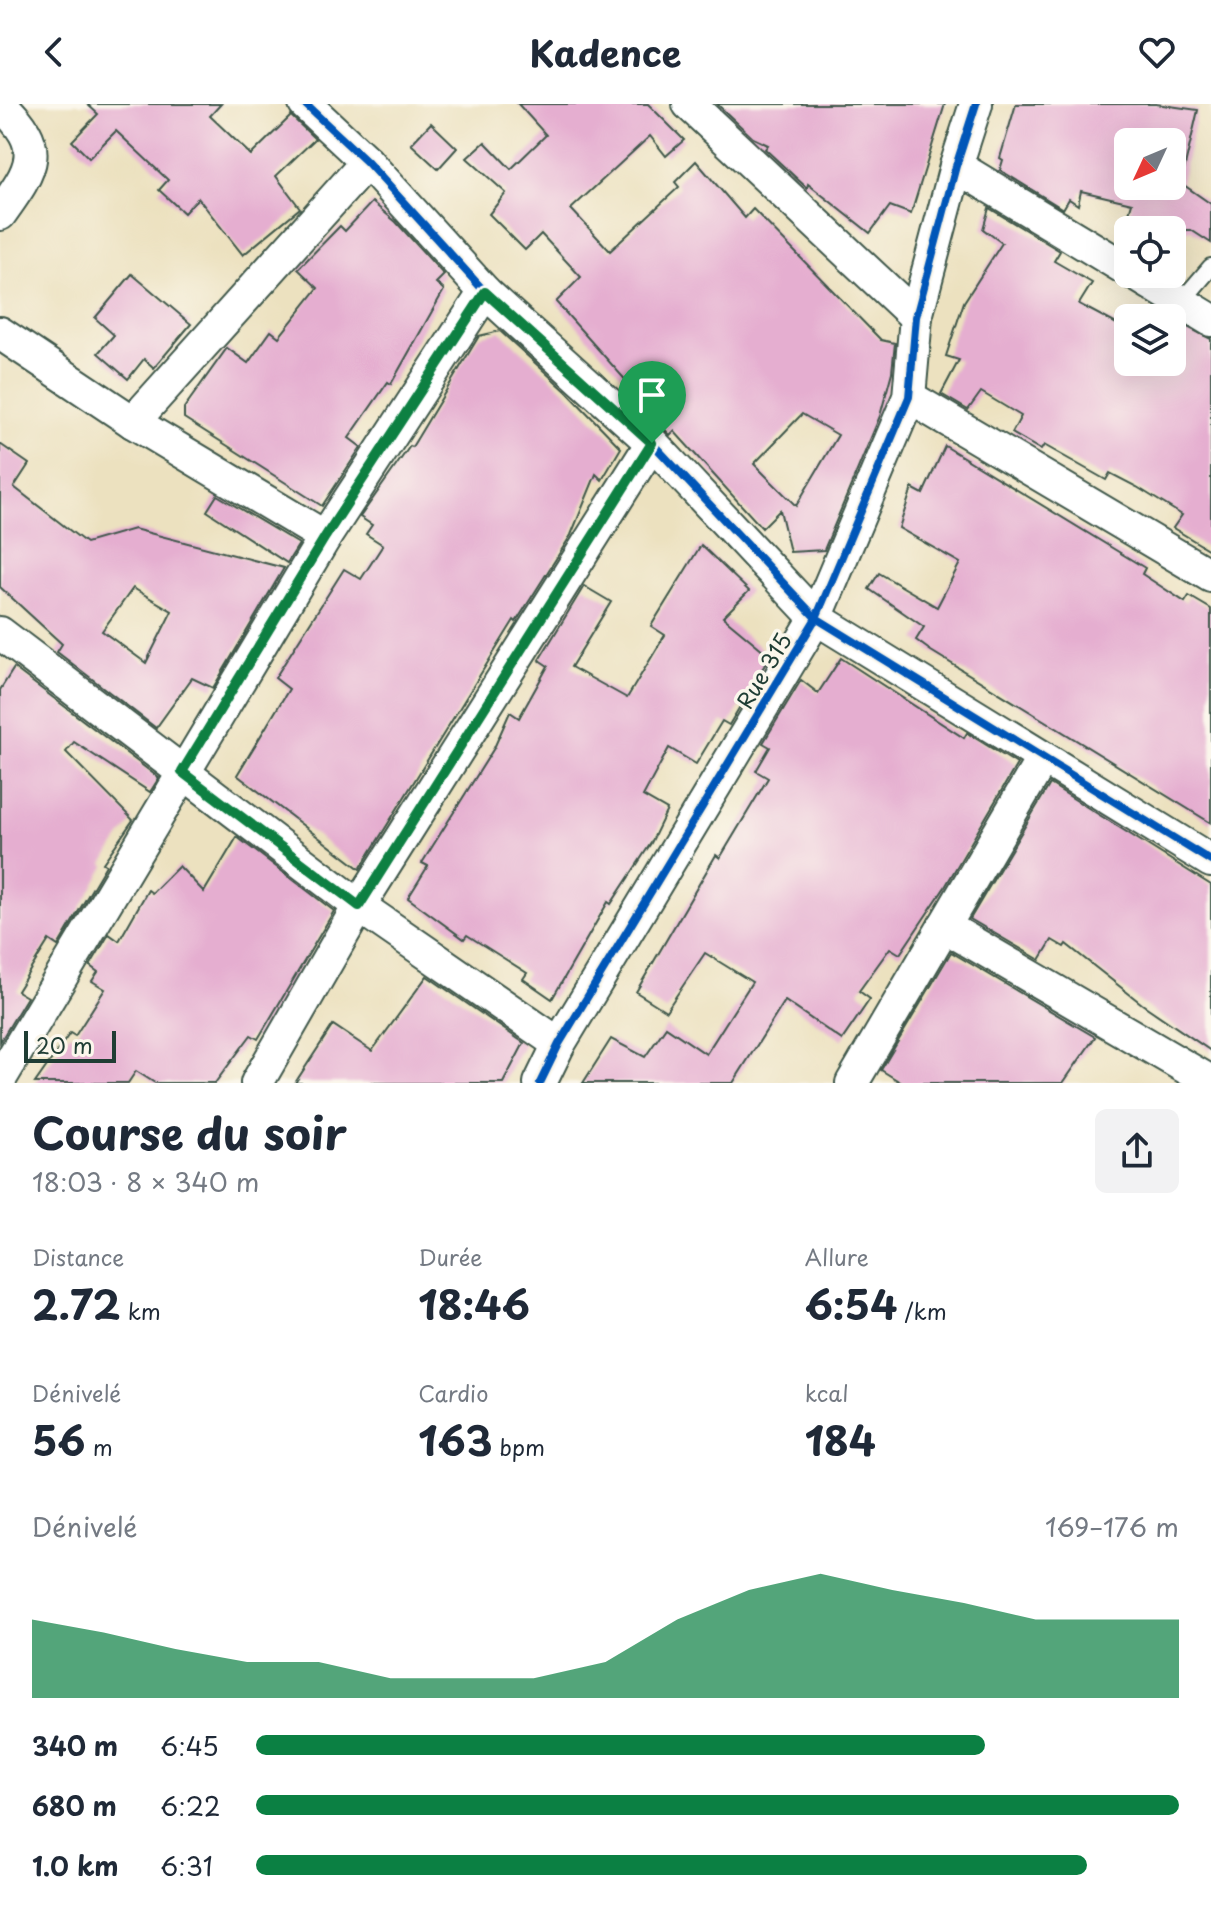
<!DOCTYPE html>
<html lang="fr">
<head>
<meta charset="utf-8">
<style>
	:root { --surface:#fff; --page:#f2f2f3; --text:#1f2937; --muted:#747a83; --accent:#0b8043 }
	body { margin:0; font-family:"Playpen Sans",sans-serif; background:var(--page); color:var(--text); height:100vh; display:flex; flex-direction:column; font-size:30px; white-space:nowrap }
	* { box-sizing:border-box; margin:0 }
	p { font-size:26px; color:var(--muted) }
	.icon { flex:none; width:44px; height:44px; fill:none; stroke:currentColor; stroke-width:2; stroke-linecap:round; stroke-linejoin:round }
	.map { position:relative; height:979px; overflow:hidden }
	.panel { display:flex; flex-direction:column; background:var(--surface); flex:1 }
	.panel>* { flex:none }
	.needle { width:52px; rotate:226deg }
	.tools { position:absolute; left:1114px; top:24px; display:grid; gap:16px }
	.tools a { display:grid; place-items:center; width:72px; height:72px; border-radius:12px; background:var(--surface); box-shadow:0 8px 32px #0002; font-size:40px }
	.scale { position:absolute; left:24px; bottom:20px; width:92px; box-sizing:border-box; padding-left:8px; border:4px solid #1f3d34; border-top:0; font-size:22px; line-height:28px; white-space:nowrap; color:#1f3d34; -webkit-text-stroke:6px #fbf7ec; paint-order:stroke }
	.pin { position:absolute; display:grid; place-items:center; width:68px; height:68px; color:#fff; margin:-82px -34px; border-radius:50% 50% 50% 0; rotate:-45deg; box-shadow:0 0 8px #0007 }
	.pin .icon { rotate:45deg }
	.round { display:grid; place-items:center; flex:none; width:84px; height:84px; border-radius:12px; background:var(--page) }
	.overview { display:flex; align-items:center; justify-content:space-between; height:136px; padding:0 32px }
	h1 { font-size:44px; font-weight:700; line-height:60px }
	.figures { display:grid; grid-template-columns:repeat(3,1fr); gap:12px; height:136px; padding:8px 32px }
	.figures div { display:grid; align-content:center }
	.figures b { font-size:40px; font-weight:700 }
	.figures small { font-size:22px; font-weight:400 }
	.figures p { font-size:22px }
	.chart { height:224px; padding:16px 32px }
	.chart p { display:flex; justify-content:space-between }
	.chart svg { width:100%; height:144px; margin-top:8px; fill:var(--accent); opacity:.7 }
	ul { padding:0 32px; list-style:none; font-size:26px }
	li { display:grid; grid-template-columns:128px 96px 1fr; align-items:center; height:60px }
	li i { height:20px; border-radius:10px; background:var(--accent) }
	header { display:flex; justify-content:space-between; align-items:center; height:104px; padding:0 32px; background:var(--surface); font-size:36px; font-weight:700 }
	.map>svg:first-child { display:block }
</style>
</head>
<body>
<header><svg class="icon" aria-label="back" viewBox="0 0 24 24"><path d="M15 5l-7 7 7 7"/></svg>Kadence<svg class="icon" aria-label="heart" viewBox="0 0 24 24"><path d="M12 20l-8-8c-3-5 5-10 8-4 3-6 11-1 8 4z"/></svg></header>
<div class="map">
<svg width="1211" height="979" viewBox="0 0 1211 979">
	<rect width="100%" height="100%" fill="#fbf7ec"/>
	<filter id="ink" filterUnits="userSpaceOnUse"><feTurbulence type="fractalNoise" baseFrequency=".0125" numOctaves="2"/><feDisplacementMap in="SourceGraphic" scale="16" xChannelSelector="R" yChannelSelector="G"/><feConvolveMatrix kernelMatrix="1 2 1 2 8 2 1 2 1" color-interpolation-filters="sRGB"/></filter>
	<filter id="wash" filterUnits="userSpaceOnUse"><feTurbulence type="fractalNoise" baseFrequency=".006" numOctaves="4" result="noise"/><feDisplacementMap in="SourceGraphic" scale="32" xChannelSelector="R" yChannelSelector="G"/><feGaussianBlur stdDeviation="1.8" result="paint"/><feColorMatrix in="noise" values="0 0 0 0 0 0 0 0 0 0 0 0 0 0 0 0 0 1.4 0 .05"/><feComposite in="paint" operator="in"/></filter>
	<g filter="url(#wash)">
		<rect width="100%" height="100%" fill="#ece1bf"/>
		<g id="blocks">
			<g fill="#e5aed0" fill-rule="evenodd">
				<polygon points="87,0 221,0 210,12 251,51 291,12 315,35 276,72 300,104 243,151 198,94 184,109 159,86 168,76 116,27 89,54 72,37 98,10"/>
				<path d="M518,0H648L684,36L666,52L650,32L571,105L610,147L679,83L675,78L696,57L745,114L753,105L881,236L895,239L892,268L880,312L824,446L790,448L780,406L762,424L674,327L670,331L635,294L638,290L556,198L581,173L541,130L525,146L489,110L506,89L467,54L485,38L511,65L546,31ZM802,310L838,331L796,402L754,360Z"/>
				<polygon points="717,0 945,0 911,110 890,102 870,129 808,80 807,84 765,45 768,41 753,34"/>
				<path d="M1016,0H1156L1198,6L1181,79L1211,100V139L1191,126H1124L1132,99L1081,87L1078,101L1069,95L1063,105L1000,66L1003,56L1000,54ZM1128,38H1172V82H1128Z"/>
				<polygon points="431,19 457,44 438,65 411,40"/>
				<polygon points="372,98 396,118 444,171 436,179 444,186 391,280 388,278 349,334 361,343 322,402 184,314 184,304 227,244 248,259 271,227 279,233 318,184 298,165 340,122 345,127"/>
				<polygon points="989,104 1060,147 1054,157 1092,179 1079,200 1128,226 1128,258 1172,258 1172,215 1211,235 1211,447 1173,424 1182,411 1137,383 1110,369 1106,376 1044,341 1041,346 1012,329 1021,312 981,288 968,306 941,290 959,256 946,252 964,198 1002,139 983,125"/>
				<polygon points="132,170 191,220 154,264 144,255 128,275 98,249 114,231 95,214"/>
				<polygon points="500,227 567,288 621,344 602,376 596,370 571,431 516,518 514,516 360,765 237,671 289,585 275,574 344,465 361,475 383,441 366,430 372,421 360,413 410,342 412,343 479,232"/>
				<path d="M0,340L29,360L14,383L86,439L134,425L284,464L213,584L192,574L156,624L57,548L62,540L0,483ZM133,484L172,507L146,559L102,527Z"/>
				<polygon points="945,342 1145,464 1142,470 1185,498 1189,492 1211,505 1211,719 931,547 916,536 924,523 869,485 879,469 937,503 960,459 899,424 912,384 923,390"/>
				<polygon points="217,391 299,440 287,459 207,407"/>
				<polygon points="701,441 749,487 723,513 770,552 729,621 722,617 696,660 669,644 643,692 667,706 651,739 611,800 608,798 552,895 523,875 527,869 467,831 464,835 408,794 428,762 422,759 494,644 510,608 519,614 548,562 539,556 584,482 611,498 571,563 627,594 665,531 651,522"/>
				<polygon points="841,554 964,634 967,629 1017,660 945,783 900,850 890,844 859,887 870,895 842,936 785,897 733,979 583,979 611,935 645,953 666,923 706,950 752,878 705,849 666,907 636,888 716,751 720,754 768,674 756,667 770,643 763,639 801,576 818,589"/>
				<polygon points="14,564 159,674 150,688 74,638 66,648 133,716 103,759 106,761 58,842 49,836 17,887 27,893 0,938 0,586"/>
				<polygon points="1050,680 1211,781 1211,947 1142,900 1066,840 1064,843 1052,836 1040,856 970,815"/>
				<polygon points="237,733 334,807 258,935 251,931 215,979 155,979 136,967 128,979 35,979 70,929 75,932 105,885 92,877 98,868 90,862 109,830 119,837 148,786 152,789 179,762 204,788"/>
				<polygon points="951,848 1095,933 1063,979 902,979 881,966"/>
				<polygon points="427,872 524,939 503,979 295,979 333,921 372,947"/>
			</g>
		</g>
	</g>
	<g filter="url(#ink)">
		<use href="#blocks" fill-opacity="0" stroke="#3e5649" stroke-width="2"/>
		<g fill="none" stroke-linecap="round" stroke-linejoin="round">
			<defs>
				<polyline id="service" points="1181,198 1211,163"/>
				<g id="minor">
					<path d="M0,0C47,43 34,63 0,110"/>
					<polyline points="305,0 367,58 485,188 652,339 816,514 1211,757"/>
					<polyline points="689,0 916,213"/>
					<polyline points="956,62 1128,166"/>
					<polyline points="1135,170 1211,216"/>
					<polyline points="0,229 133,318 325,433"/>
					<polyline points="909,293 1211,472"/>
					<polyline points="133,318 367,58"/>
					<polyline points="0,529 359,802 559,940"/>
					<polyline points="944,822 1211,978"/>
					<polyline points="0,975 325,433 485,188"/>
					<polyline points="257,979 359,802 652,339"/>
					<polyline points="540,979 559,940 816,514 909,293 916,213 956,62 976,0"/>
					<polyline points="852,979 1043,654"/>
				</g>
			</defs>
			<use href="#service" stroke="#3e5649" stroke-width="20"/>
			<use href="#minor" stroke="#3e5649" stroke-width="36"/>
			<use href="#service" stroke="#fff" stroke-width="16"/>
			<use href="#minor" stroke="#fff" stroke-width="32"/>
			<defs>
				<g id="cycleway">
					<polyline points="305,0 367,58 485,188 652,339 816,514 1211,757"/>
					<polyline points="540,979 559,940 816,514 909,293 916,213 956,62 976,0"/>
				</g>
			</defs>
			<use href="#cycleway" stroke="#fbf7ec" stroke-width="13"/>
			<use href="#cycleway" stroke="#0057b8" stroke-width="8"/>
		</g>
	</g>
	<g fill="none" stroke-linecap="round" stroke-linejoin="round" filter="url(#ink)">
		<defs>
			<polygon id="route" points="485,188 652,339 359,802 182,668 325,433"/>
		</defs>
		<use href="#route" stroke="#fff" stroke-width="16"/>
		<use href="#route" stroke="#0b8043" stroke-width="10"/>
	</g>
	<g text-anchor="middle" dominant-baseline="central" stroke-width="7" stroke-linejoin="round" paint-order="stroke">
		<g font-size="22" fill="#1f3d34" stroke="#fbf7ec">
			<text transform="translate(763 566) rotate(-59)">Rue 315</text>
		</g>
	</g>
</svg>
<div class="tools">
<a><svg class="needle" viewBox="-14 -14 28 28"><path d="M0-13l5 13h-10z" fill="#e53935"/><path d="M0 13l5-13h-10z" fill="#747a83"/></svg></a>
<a><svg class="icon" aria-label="locate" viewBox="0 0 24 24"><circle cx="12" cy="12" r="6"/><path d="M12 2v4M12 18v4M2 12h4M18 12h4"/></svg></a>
<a><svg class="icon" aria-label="layers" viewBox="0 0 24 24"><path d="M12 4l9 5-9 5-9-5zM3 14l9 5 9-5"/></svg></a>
</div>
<div class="scale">20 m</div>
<div class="pin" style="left:652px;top:339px;background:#1e9e55"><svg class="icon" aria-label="arrive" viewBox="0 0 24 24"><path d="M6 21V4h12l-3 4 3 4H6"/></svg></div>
</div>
<section class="panel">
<div class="overview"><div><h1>Course du soir</h1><p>18:03 · 8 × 340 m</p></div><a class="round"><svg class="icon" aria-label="share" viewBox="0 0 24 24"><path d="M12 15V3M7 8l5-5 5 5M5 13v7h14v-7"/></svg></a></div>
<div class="figures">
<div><p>Distance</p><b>2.72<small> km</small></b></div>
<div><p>Durée</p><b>18:46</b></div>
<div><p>Allure</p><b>6:54<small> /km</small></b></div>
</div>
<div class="figures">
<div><p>Dénivelé</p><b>56<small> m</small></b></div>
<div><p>Cardio</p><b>163<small> bpm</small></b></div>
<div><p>kcal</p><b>184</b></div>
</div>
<div class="chart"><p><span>Dénivelé</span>169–176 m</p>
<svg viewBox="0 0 160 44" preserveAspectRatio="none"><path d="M0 44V20L10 24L20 29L30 33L40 33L50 38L60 38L70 38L80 33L90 20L100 11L110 6L120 11L130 15L140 20L150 20L160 20V44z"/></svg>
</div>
<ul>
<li><b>340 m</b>6:45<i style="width:79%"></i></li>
<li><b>680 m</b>6:22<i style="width:100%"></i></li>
<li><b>1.0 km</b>6:31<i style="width:90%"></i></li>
</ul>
</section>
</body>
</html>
